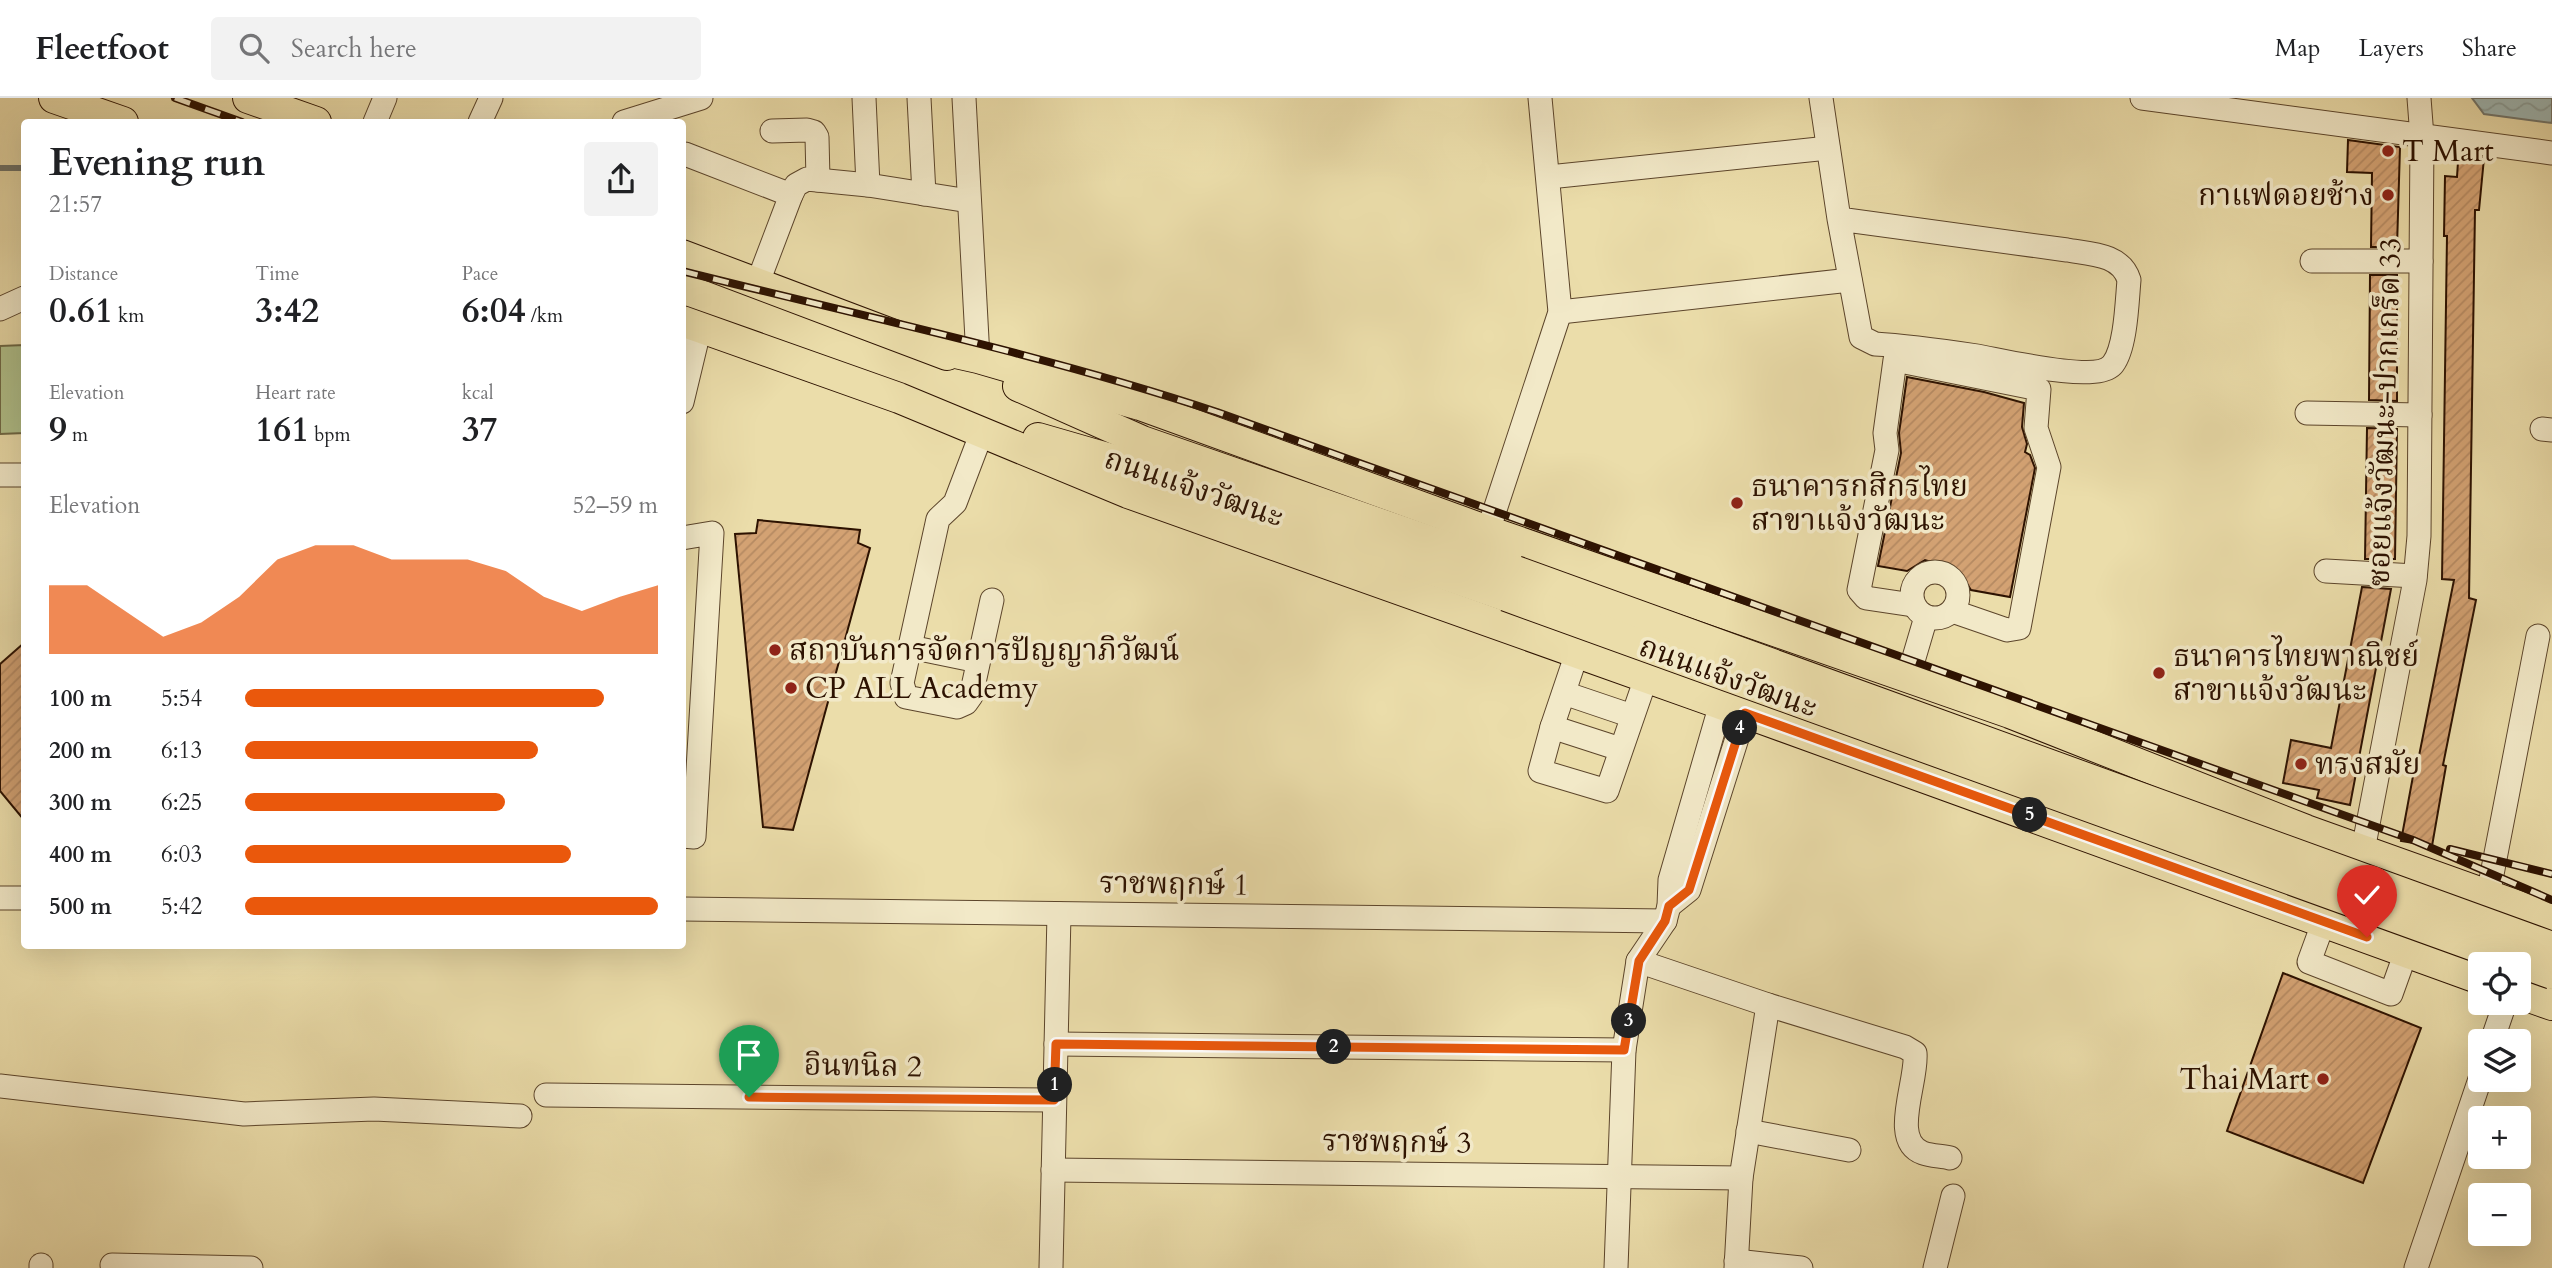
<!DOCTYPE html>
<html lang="en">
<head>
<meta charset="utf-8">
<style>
	:root { --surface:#fff; --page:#f2f2f2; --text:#202124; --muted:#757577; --line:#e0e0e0; --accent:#ea580c }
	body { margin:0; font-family:Cardo,"Noto Serif Thai",serif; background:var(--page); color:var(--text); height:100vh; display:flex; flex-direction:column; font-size:26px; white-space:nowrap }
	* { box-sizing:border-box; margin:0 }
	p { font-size:23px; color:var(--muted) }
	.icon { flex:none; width:38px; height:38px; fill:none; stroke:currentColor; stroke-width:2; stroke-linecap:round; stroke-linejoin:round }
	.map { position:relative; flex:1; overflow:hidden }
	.sheet { position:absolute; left:21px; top:21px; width:665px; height:830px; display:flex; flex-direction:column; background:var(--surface); border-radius:7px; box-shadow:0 7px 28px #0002 }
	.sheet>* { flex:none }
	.buttons { position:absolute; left:2468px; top:854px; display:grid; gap:14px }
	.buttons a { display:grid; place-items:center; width:63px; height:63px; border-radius:7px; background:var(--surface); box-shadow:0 7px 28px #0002; font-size:35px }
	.pin { position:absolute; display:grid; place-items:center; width:60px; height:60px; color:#fff; margin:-72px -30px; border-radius:50% 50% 50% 0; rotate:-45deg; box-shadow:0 0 7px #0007 }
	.pin .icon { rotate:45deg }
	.km { position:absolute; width:35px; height:35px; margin:-18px; border-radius:50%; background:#222; color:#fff; font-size:19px; line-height:35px; text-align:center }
	.round { display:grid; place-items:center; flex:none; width:74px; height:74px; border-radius:7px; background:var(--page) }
	.head { display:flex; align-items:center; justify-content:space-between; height:119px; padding:0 28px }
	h1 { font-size:38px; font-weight:600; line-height:52px }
	.figures { display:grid; grid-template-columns:repeat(3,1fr); gap:10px; height:119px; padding:7px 28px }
	.figures div { display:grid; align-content:center }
	.figures b { font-size:35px; font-weight:600 }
	.figures small { font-size:19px; font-weight:400 }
	.figures p { font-size:19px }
	.chart { height:196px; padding:14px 28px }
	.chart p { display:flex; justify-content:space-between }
	.chart svg { width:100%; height:126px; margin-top:7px; fill:var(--accent); opacity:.7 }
	ul { padding:0 28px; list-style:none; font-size:23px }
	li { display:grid; grid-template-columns:112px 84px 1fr; align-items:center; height:52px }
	li i { height:18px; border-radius:9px; background:var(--accent) }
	header { display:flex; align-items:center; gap:42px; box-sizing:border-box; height:98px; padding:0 35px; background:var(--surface); border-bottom:2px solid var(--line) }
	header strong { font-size:33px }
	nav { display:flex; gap:38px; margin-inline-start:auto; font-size:24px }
	.search { width:490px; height:63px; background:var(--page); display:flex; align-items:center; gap:18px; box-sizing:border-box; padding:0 24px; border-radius:7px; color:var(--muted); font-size:26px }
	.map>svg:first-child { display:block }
</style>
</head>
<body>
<header>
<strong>Fleetfoot</strong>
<div class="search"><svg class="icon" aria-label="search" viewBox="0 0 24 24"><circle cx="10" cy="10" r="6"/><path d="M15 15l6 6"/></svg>Search here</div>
<nav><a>Map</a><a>Layers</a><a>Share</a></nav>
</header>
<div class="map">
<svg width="2552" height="1170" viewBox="0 0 2552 1170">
	<defs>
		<pattern id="water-waves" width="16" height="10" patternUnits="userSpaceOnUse" patternTransform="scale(1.75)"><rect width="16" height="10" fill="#9eb8b5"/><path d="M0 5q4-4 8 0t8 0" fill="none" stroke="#889d9a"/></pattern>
		<pattern id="building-hatch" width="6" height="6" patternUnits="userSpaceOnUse" patternTransform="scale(1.75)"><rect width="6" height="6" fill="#d3a273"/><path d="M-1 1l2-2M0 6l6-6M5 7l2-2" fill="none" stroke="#b58a62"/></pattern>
	</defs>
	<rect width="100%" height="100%" fill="#ebddaa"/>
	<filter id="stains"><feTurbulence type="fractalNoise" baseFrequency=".00286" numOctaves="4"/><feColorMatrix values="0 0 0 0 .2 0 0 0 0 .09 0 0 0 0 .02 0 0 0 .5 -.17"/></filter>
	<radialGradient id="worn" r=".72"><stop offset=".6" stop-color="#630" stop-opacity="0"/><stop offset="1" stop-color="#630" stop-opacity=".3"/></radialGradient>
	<polygon fill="#b2c28c" stroke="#706a46" stroke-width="2" points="24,247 24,335 0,336 0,248"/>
	<polygon fill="url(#water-waves)" stroke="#71766d" stroke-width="2" points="2472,0 2552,0 2552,25 2484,16"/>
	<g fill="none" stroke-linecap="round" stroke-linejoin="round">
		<polyline stroke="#71766d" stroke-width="6" points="0,70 24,70"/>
	</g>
	<g fill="url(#building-hatch)" stroke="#2d1201" stroke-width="2">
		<polygon points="2348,42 2400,49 2397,149 2371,149 2372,75 2347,74"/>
		<polygon points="2465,57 2484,60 2479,112 2475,112 2469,500 2476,502 2443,667 2446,668 2432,748 2401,743 2416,662 2418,663 2454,482 2442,481 2447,138 2444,138 2445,78 2457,79 2458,64"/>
		<polygon points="2370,177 2397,177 2397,303 2369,302"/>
		<polygon points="1907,279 1984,294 2024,305 2022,329 2027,346 2025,354 2030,357 2035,370 2010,499 1971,492 1960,475 1945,468 1925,462 1907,473 1878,468 1901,355 1899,335"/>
		<polygon points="2367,330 2397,331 2395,461 2365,461"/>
		<polygon points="758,422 860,432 858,445 870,450 793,732 763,729 735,436 756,435"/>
		<polygon points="2362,489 2391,491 2350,707 2317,700 2319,692 2283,685 2291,642 2331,650"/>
		<polygon points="24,545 24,722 0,693 0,566"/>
		<polygon points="2283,875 2421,930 2363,1085 2227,1033"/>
	</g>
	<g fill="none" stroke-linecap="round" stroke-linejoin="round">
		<defs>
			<g id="minor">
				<polyline points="864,0 868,87"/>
				<polyline points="919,0 924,96"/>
				<polyline points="964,0 978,260"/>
				<path d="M1821,0L1839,121L1861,239L1875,246C1909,248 1943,253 1977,258C2001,262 2098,286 2113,266C2126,249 2127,203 2129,182C2121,156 2091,156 2067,152L1839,121"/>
				<polyline points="2142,0 2552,55"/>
				<polyline points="375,24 385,0"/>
				<polyline points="480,24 491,0"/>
				<polyline points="624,24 701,0"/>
				<polyline points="772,33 807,32 814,34 817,39 818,82"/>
				<polyline points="685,56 791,97"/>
				<polyline points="1549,79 1828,50"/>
				<polyline points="2312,163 2421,163"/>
				<polyline points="758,184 791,97 796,87 807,81 868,87 969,103"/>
				<polyline points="0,211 24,200"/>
				<polyline points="1560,214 1850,182"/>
				<polyline points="682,304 700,229"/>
				<polyline points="2307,315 2420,317"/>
				<polyline points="2542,331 2552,332"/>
				<polyline points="982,334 955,405 938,421 902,585 906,599 957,609 966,605 971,598 992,502"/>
				<polyline points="0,377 24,377"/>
				<polyline points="1488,433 1560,214 1540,0"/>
				<polyline points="682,440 712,435 694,739 682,738"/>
				<polyline points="2326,473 2415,478"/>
				<circle cx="1935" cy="497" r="23"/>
				<polyline points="1913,507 1866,500 1859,492 1887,352 1885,335 1895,262 2039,291 2036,330 2049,369 2019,530 2007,532 1952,513"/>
				<polyline points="910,549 978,563"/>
				<polyline points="1577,555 1552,629 1540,673 1607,693 1646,580"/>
				<polyline points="1908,580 1926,519"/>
				<polyline points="1564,595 1632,618"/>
				<polyline points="1552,629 1620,651"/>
				<polyline points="2363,752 2415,482 2419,438 2422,39 2419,0"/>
				<polyline points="2488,797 2538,538"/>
				<polyline points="0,800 24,800"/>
				<polyline points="1669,808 1689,792 1745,615"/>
				<polyline points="682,811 1665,823"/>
				<polyline points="2324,823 2309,864 2391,896 2406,854"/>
				<path d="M1638,863L1768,907L1905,949L1915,955C1918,983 1889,1043 1923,1055C1931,1058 1942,1058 1950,1060"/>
				<polyline points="2492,943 2505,905"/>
				<polyline points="1056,946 1624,952"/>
				<polyline points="0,988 244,1016 374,1011 520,1018"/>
				<polyline points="546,997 1054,1002"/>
				<polyline points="1748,1033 1849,1052"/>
				<polyline points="1053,1072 1741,1080"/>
				<polyline points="1736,1163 1801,1170"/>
				<polyline points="112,1167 251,1170"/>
				<polyline points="41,1170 41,1167"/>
				<polyline points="1051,1170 1059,816"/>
				<polyline points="1616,1170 1624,952 1638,863 1665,823 1669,808 1670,782 1721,606"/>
				<polyline points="1736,1170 1741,1080 1768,907"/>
				<polyline points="1935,1170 1953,1098"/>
				<polyline points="2416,1170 2480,981"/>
			</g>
			<g id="major">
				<polyline points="54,0 123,24"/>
				<polyline points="248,0 316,24"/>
				<polyline points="682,157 947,257"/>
				<polyline points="682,223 899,300 1128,395 1721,606 2480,881"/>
				<polyline points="929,249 978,260 1140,307 1488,433 2010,615 2306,732 2552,820"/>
				<polyline points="1018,288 1142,343 1516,473"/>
				<polyline points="1038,340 1128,366 1506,498"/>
				<polyline points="2518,895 2552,907"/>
			</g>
		</defs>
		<use href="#minor" stroke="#5c452b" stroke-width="25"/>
		<use href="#major" stroke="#2d1201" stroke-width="32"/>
		<use href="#minor" stroke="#f2e9c8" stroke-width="23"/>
		<use href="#major" stroke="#ebddaa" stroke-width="30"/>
		<defs>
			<g id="rail">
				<polyline points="175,0 242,24"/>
				<path d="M682,173C861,218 1042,256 1217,314L2413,742L2552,802"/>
				<polyline points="2450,751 2552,776"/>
			</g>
		</defs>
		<use href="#rail" stroke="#2d1201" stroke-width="8"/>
		<use href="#rail" stroke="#f2e9c8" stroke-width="5" stroke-dasharray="16" stroke-linecap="butt"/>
		<defs>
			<g id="major-bridge">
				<polyline points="1516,473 2552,849"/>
				<polyline points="1506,498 2552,876"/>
			</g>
		</defs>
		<use href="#major-bridge" stroke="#2d1201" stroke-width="32" stroke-linecap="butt"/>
		<use href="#major-bridge" stroke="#ebddaa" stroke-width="30"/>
	</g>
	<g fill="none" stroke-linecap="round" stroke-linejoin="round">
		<defs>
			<polyline id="route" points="749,999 1054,1002 1056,946 1624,952 1639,863 1665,823 1669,808 1689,792 1745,615 2367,839"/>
		</defs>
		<use href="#route" stroke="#fff" stroke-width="14"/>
		<use href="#route" stroke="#ea580c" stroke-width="9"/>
	</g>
	<g fill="#8f2418" stroke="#f2e9c8" stroke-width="2.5">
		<circle cx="2388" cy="53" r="7"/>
		<circle cx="2388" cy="97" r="7"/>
		<circle cx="1737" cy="405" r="7"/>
		<circle cx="775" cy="552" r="7"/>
		<circle cx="2159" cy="575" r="7"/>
		<circle cx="791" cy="590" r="7"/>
		<circle cx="2301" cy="666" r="7"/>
		<circle cx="2323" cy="981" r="7"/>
	</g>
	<g text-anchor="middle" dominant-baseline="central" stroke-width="7" stroke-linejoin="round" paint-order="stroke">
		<g font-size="30" fill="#2d1201" stroke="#f2e9c8" text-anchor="start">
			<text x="2402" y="53">T Mart</text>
			<text x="2374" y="97" text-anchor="end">กาแฟดอยช้าง</text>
			<text x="1751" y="388">ธนาคารกสิกรไทย<tspan x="1751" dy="34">สาขาแจ้งวัฒนะ</tspan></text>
			<text x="789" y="552">สถาบันการจัดการปัญญาภิวัฒน์</text>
			<text x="2173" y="558">ธนาคารไทยพาณิชย์<tspan x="2173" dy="34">สาขาแจ้งวัฒนะ</tspan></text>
			<text x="805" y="590">CP ALL Academy</text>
			<text x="2315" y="666">ทรงสมัย</text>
			<text x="2309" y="981" text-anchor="end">Thai Mart</text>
		</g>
		<g font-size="30" fill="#2d1201" stroke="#f2e9c8">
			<text transform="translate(2385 314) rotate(-88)">ซอยแจ้งวัฒนะ-ปากเกร็ด 33</text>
			<text transform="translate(1194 390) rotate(19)">ถนนแจ้งวัฒนะ</text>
			<text transform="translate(1728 579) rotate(20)">ถนนแจ้งวัฒนะ</text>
			<text transform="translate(1174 786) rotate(1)">ราชพฤกษ์ 1</text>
			<text transform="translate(863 968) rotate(1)">อินทนิล 2</text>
			<text transform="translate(1397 1044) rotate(1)">ราชพฤกษ์ 3</text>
		</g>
	</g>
	<rect width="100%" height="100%" filter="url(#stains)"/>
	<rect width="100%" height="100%" fill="url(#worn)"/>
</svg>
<div class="buttons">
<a><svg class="icon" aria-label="locate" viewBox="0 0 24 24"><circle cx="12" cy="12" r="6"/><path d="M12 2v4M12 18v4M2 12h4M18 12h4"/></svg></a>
<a><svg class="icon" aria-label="layers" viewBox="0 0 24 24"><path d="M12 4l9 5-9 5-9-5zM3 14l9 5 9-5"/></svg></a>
<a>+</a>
<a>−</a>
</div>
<div class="pin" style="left:749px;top:999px;background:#1e9e55"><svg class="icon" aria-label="arrive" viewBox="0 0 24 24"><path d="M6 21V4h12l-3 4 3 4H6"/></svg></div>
<div class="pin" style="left:2367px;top:839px;background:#d93025"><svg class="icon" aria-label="check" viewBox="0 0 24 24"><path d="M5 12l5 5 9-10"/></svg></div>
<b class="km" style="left:1055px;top:987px">1</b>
<b class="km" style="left:1334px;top:949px">2</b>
<b class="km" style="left:1629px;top:923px">3</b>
<b class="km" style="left:1740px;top:630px">4</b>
<b class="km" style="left:2030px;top:717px">5</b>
<section class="sheet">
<div class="head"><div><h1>Evening run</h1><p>21:57</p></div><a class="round"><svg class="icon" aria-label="share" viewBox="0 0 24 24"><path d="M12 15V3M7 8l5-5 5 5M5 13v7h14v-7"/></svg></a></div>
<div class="figures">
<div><p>Distance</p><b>0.61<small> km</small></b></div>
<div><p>Time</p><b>3:42</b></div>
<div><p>Pace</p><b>6:04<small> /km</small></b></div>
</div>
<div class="figures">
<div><p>Elevation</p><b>9<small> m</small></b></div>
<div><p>Heart rate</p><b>161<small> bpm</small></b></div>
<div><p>kcal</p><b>37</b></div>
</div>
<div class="chart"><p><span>Elevation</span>52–59 m</p>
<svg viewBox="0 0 160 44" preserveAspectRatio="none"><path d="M0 44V20L10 20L20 29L30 38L40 33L50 24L60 11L70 6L80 6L90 11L100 11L110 11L120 15L130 24L140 29L150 24L160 20V44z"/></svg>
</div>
<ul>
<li><b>100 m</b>5:54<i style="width:87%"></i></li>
<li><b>200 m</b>6:13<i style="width:71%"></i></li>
<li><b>300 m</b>6:25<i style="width:63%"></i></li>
<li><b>400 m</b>6:03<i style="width:79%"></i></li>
<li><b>500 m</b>5:42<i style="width:100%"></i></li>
</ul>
</section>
</div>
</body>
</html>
